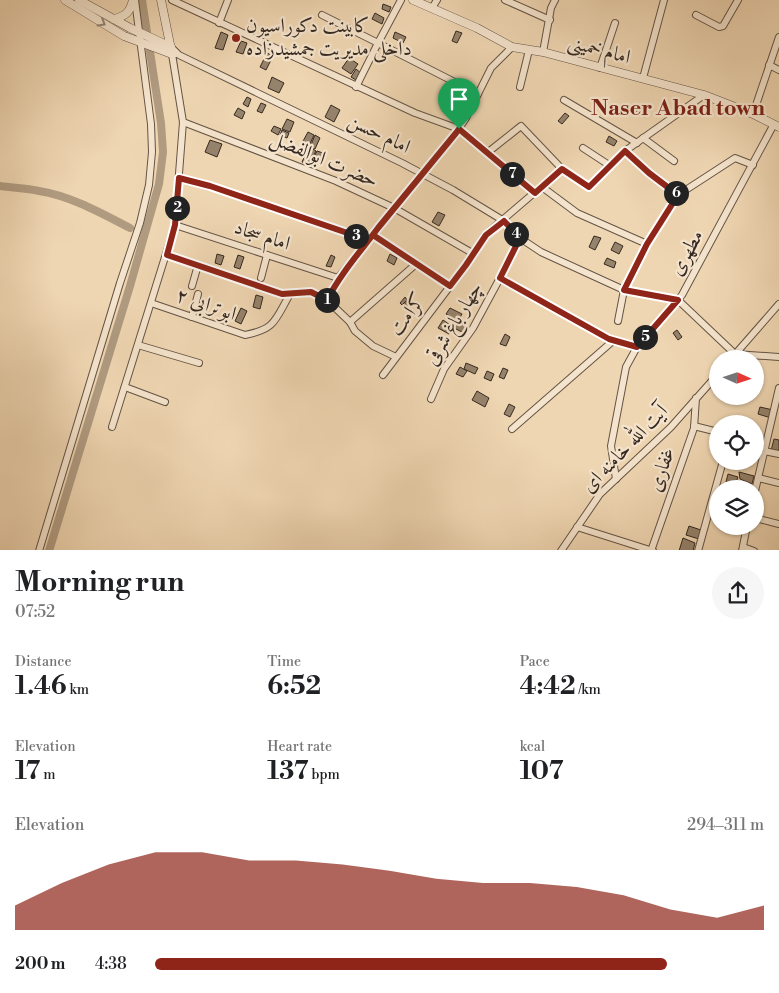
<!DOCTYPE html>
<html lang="en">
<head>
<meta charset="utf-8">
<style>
	:root { --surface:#fff; --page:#f6f6f6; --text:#202124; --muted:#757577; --accent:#8f2418 }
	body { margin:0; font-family:"Libre Bodoni",Amiri,serif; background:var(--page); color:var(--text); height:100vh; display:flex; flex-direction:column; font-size:19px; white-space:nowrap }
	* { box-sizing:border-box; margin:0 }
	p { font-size:16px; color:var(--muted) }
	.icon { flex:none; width:28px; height:28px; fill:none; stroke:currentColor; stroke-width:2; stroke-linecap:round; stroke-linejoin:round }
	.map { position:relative; height:550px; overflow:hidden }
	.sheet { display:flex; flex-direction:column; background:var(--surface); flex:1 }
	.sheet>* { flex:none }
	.needle { width:32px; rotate:93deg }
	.controls { position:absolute; left:709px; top:350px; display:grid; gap:10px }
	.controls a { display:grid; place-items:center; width:55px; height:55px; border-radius:50%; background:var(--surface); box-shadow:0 1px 4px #0004; font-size:25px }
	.pin { position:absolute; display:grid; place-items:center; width:42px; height:42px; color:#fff; margin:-51px -21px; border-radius:50% 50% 50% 0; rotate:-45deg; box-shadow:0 0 5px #0007 }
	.pin .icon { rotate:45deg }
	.km { position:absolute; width:25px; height:25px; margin:-12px; border-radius:50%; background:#222; color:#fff; font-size:14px; line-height:25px; text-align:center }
	.round { display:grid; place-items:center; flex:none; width:52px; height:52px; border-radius:26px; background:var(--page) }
	.headline { display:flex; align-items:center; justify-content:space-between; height:85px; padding:0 15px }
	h1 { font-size:28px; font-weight:700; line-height:38px }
	.metrics { display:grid; grid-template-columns:repeat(3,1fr); gap:8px; height:85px; padding:5px 15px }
	.metrics div { display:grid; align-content:center }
	.metrics b { font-size:25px; font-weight:700 }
	.metrics small { font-size:14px; font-weight:400 }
	.metrics p { font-size:14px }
	.chart { height:140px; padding:10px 15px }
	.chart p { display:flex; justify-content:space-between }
	.chart svg { width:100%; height:90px; margin-top:5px; fill:var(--accent); opacity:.7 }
	ul { padding:0 15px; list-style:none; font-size:16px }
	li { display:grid; grid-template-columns:80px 60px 1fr; align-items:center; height:38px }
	li i { height:12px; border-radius:6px; background:var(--accent) }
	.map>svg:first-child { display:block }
</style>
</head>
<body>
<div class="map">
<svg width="779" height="551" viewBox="0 0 779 551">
	<rect width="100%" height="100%" fill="#efd6b2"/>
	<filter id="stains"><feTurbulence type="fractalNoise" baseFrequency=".004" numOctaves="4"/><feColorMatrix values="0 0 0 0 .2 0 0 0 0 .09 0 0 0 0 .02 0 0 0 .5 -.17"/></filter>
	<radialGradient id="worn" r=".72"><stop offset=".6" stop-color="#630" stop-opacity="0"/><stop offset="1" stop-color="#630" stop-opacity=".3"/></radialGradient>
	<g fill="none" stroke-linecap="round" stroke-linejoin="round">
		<g stroke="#b09b81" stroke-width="8">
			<path d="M0,186C13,188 26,188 39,191C71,196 101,213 130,228"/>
			<polyline points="49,551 130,286 159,184 163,152 161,123 142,0"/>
		</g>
	</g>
	<g fill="#96836c" stroke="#352921">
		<polygon points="383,4 391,7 389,12 382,9"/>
		<polygon points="375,13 384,18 382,24 372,19"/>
		<polygon points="456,31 462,33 457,43 452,41"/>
		<polygon points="221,32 228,35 223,50 215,48"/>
		<polygon points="395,32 406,37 403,43 393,38"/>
		<polygon points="241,41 247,43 243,54 236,52"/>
		<polygon points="267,53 273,56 266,70 260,67"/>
		<polygon points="349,58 358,64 351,74 342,68"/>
		<polygon points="356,69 361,73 356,80 351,77"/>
		<polygon points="272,77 284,83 279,93 268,88"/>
		<polygon points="247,97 251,99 248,107 243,104"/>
		<polygon points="261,103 266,105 262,113 257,111"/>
		<polygon points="331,105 340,110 334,122 325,117"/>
		<polygon points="238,108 245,112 242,119 234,115"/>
		<polygon points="638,109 646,112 645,117 636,113"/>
		<polygon points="565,113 569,116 562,124 558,121"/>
		<polygon points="287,119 294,122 290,132 282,129"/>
		<polygon points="274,126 281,129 278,135 271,131"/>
		<polygon points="282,130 289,133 287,138 280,135"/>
		<polygon points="308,132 314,135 309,146 302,143"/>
		<polygon points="315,135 320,138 315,149 310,147"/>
		<polygon points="609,136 617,141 614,146 606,142"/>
		<polygon points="210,140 222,144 217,157 205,152"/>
		<polygon points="309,147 316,151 309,165 302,162"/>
		<polygon points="317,151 323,153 317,165 311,162"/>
		<polygon points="438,212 445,215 439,226 432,222"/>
		<polygon points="594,236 601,238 595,250 589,247"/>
		<polygon points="615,242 623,246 619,254 611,250"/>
		<polygon points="217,254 224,256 221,265 215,263"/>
		<polygon points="390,254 397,258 394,265 387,261"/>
		<polygon points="238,255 244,257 240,269 234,267"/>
		<polygon points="331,255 335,257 331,267 326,266"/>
		<polygon points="607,258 616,262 614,268 604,264"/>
		<polygon points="256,295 263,297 260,309 253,307"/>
		<polygon points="405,297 407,300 402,305 400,303"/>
		<polygon points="408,300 411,303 406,308 403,306"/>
		<polygon points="241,308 247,311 241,324 235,321"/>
		<polygon points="450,308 462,314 458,321 446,314"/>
		<polygon points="443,320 453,327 449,334 438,328"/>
		<polygon points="458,322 467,327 464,333 454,328"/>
		<polygon points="677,330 682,337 678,340 673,333"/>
		<polygon points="505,334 510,337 506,346 500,344"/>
		<polygon points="466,363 478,368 475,374 464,369"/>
		<polygon points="460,367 467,371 463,377 456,374"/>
		<polygon points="503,368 508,370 504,379 499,377"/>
		<polygon points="487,371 494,374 491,381 484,378"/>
		<polygon points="477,391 489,398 485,407 472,400"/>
		<polygon points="509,404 515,407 510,417 504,414"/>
		<polygon points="760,407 773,410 771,418 758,414"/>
		<polygon points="774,439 779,440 779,453 771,451"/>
		<polygon points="755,448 760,449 757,460 755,460"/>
		<polygon points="731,461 739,461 737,469 729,466"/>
		<polygon points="739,472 754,476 752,484 740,479"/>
		<polygon points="728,474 738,477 735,485 726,482"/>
		<polygon points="689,526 701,530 699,539 686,535"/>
		<polygon points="683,538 695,543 693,551 679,551"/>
	</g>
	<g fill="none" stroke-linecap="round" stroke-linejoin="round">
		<defs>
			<g id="minor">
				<polyline points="172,0 415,113 459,129 535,193"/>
				<polyline points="505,0 550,20"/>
				<polyline points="432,8 437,0"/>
				<polyline points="322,15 378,43 401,0"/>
				<polyline points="696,15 719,27 723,26 738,0"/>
				<polyline points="219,23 228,0"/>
				<polyline points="171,47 179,55 402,163 453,190 504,221 520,238 541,252 624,290 678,300 735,354 779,357"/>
				<polyline points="543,52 551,8 555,0"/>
				<polyline points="769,65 779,70"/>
				<polyline points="600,68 615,23"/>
				<polyline points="643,78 664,0"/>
				<polyline points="356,87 378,43 478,94"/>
				<polyline points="520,87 529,50"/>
				<polyline points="564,100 637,143"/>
				<polyline points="753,114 779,37"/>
				<polyline points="183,122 336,181 394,208 474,254"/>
				<polyline points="643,138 674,161"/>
				<polyline points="583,148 609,165"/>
				<polyline points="625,151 649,173 678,195"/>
				<polyline points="487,153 521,126 562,169 589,187 625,151 704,95"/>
				<polyline points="179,178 210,186 368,240"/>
				<polyline points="542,187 577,213 647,244"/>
				<polyline points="175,225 338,278"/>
				<polyline points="373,235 450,286"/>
				<polyline points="167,255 282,294 311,292 327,300 338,278 456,133 466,118 491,68 512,47"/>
				<polyline points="261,278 267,255"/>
				<polyline points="500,278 609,339 637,347"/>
				<polyline points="192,286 198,265"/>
				<polyline points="327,300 350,322 355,331 373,346 396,357"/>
				<path d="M151,303L245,335C276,329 275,320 290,294"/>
				<polyline points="192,317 198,294"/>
				<polyline points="618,321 624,290 647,244 678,195 735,158 753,165"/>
				<polyline points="350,322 416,264"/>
				<polyline points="138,345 199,363"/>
				<polyline points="731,359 779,304"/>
				<polyline points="383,375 466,265 485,235 562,169"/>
				<polyline points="125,387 165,402"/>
				<polyline points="431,399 444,369 473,328 500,278 520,238"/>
				<polyline points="694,426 718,432"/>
				<polyline points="112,427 175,225 183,122 172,54 176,54"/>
				<polyline points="512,429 614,340"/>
				<polyline points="755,442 765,445"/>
				<polyline points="764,451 779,454"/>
				<polyline points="758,478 779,483"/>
				<polyline points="616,479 611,446 626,367 637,347 682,295 774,124"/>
				<polyline points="755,491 779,388"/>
				<polyline points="755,518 779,524"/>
				<polyline points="577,527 653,551"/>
				<polyline points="743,547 754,551"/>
				<polyline points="39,551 120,283 140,223 149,185 152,152 151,124 135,0"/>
				<polyline points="561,551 600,494 671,427 718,374"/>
				<polyline points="651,551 694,428 696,398"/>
				<polyline points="698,551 723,461"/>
				<polyline points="742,551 747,526"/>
			</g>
			<g id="tertiary">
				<polyline points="65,0 124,36 172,54 161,0"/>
				<polyline points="79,0 130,28 171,47"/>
				<polyline points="413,0 477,28 512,47 543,52 704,95 753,114 779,127"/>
				<path d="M114,19C126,16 130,12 133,0"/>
			</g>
		</defs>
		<use href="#minor" stroke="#645445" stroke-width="8"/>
		<use href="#tertiary" stroke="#645445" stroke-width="9"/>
		<use href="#minor" stroke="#f5e4cd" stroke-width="6"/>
		<use href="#tertiary" stroke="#f5e4cd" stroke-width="8"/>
	</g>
	<defs><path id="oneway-chevron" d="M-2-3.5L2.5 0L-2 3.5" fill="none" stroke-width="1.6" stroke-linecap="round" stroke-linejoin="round" transform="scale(1.25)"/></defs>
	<use stroke="#958677" href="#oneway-chevron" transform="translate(102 23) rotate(31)"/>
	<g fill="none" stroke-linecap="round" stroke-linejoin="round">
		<defs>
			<path id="route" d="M459,129L456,133C430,165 404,196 378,228C360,252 341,273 327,300L311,292L282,294L167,255L175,225L179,178L210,186L368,240L373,235L450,286L466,265L486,235L504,221L520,238L500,278L609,339L637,347L678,300L624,290L647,244L678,195L649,173L625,151L589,187L562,169L535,193L459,129"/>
		</defs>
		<use href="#route" stroke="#fff" stroke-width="10"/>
		<use href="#route" stroke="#8f2418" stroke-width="6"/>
	</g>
	<circle fill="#8f2418" stroke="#f5e4cd" stroke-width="2" cx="236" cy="38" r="5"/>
	<g text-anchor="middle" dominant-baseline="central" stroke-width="4.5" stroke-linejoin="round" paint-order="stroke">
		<g font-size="20" fill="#352921" stroke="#f5e4cd" text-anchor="start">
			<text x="246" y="26">کابینت دکوراسیون<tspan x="246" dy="23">داخلی مدیریت جمشیدزاده</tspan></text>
		</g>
		<g font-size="20" fill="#352921" stroke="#f5e4cd">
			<text transform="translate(599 50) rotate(15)">امام خمینی</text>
			<text transform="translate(379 134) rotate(26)">امام حسن</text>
			<text transform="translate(324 160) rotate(23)">حضرت ابوالفضل</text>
			<text transform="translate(262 236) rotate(18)">امام سجاد</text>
			<text transform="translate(687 253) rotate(-61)">مطهری</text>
			<text transform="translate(206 305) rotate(19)">ابوترابی ۲</text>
			<text transform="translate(408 315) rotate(-53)">کرامت</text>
			<text transform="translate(454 324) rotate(-59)">چهار باغ شرقی</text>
			<text transform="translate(625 449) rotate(-46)">آیت الله خامنه ای</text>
			<text transform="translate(662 470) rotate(-71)">غفاری</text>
		</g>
		<g font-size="22" font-weight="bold" fill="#7a1f14" stroke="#f5e4cd">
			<text x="678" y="108">Naser Abad town</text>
		</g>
	</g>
	<rect width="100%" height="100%" filter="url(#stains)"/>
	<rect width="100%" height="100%" fill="url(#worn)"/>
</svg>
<div class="controls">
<a><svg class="needle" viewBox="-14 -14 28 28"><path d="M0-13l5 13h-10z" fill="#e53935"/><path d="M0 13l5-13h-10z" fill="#757577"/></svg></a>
<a><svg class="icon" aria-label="locate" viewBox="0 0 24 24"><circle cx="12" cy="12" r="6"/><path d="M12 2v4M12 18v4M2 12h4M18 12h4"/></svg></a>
<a><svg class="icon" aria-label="layers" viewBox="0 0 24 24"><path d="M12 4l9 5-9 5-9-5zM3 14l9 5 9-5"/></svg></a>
</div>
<div class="pin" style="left:459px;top:129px;background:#1e9e55"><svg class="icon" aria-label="arrive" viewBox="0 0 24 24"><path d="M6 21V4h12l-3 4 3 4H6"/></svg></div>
<b class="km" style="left:327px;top:300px">1</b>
<b class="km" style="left:177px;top:208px">2</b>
<b class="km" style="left:356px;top:236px">3</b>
<b class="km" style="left:516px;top:234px">4</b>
<b class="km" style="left:645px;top:337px">5</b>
<b class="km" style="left:676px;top:193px">6</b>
<b class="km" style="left:512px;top:174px">7</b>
</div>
<section class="sheet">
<div class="headline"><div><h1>Morning run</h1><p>07:52</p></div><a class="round"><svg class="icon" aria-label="share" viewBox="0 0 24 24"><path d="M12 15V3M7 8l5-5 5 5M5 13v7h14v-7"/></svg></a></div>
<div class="metrics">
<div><p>Distance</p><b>1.46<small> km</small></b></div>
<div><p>Time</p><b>6:52</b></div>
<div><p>Pace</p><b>4:42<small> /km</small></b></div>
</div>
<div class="metrics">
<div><p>Elevation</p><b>17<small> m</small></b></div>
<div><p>Heart rate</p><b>137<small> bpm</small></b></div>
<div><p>kcal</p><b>107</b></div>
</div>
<div class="chart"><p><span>Elevation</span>294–311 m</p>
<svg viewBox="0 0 160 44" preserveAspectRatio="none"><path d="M0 44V32L10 21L20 12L30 6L40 6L50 10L60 10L70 12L80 15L90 19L100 21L110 21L120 23L130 27L140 34L150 38L160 32V44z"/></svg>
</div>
<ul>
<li><b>200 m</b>4:38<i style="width:84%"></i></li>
</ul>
</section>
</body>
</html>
